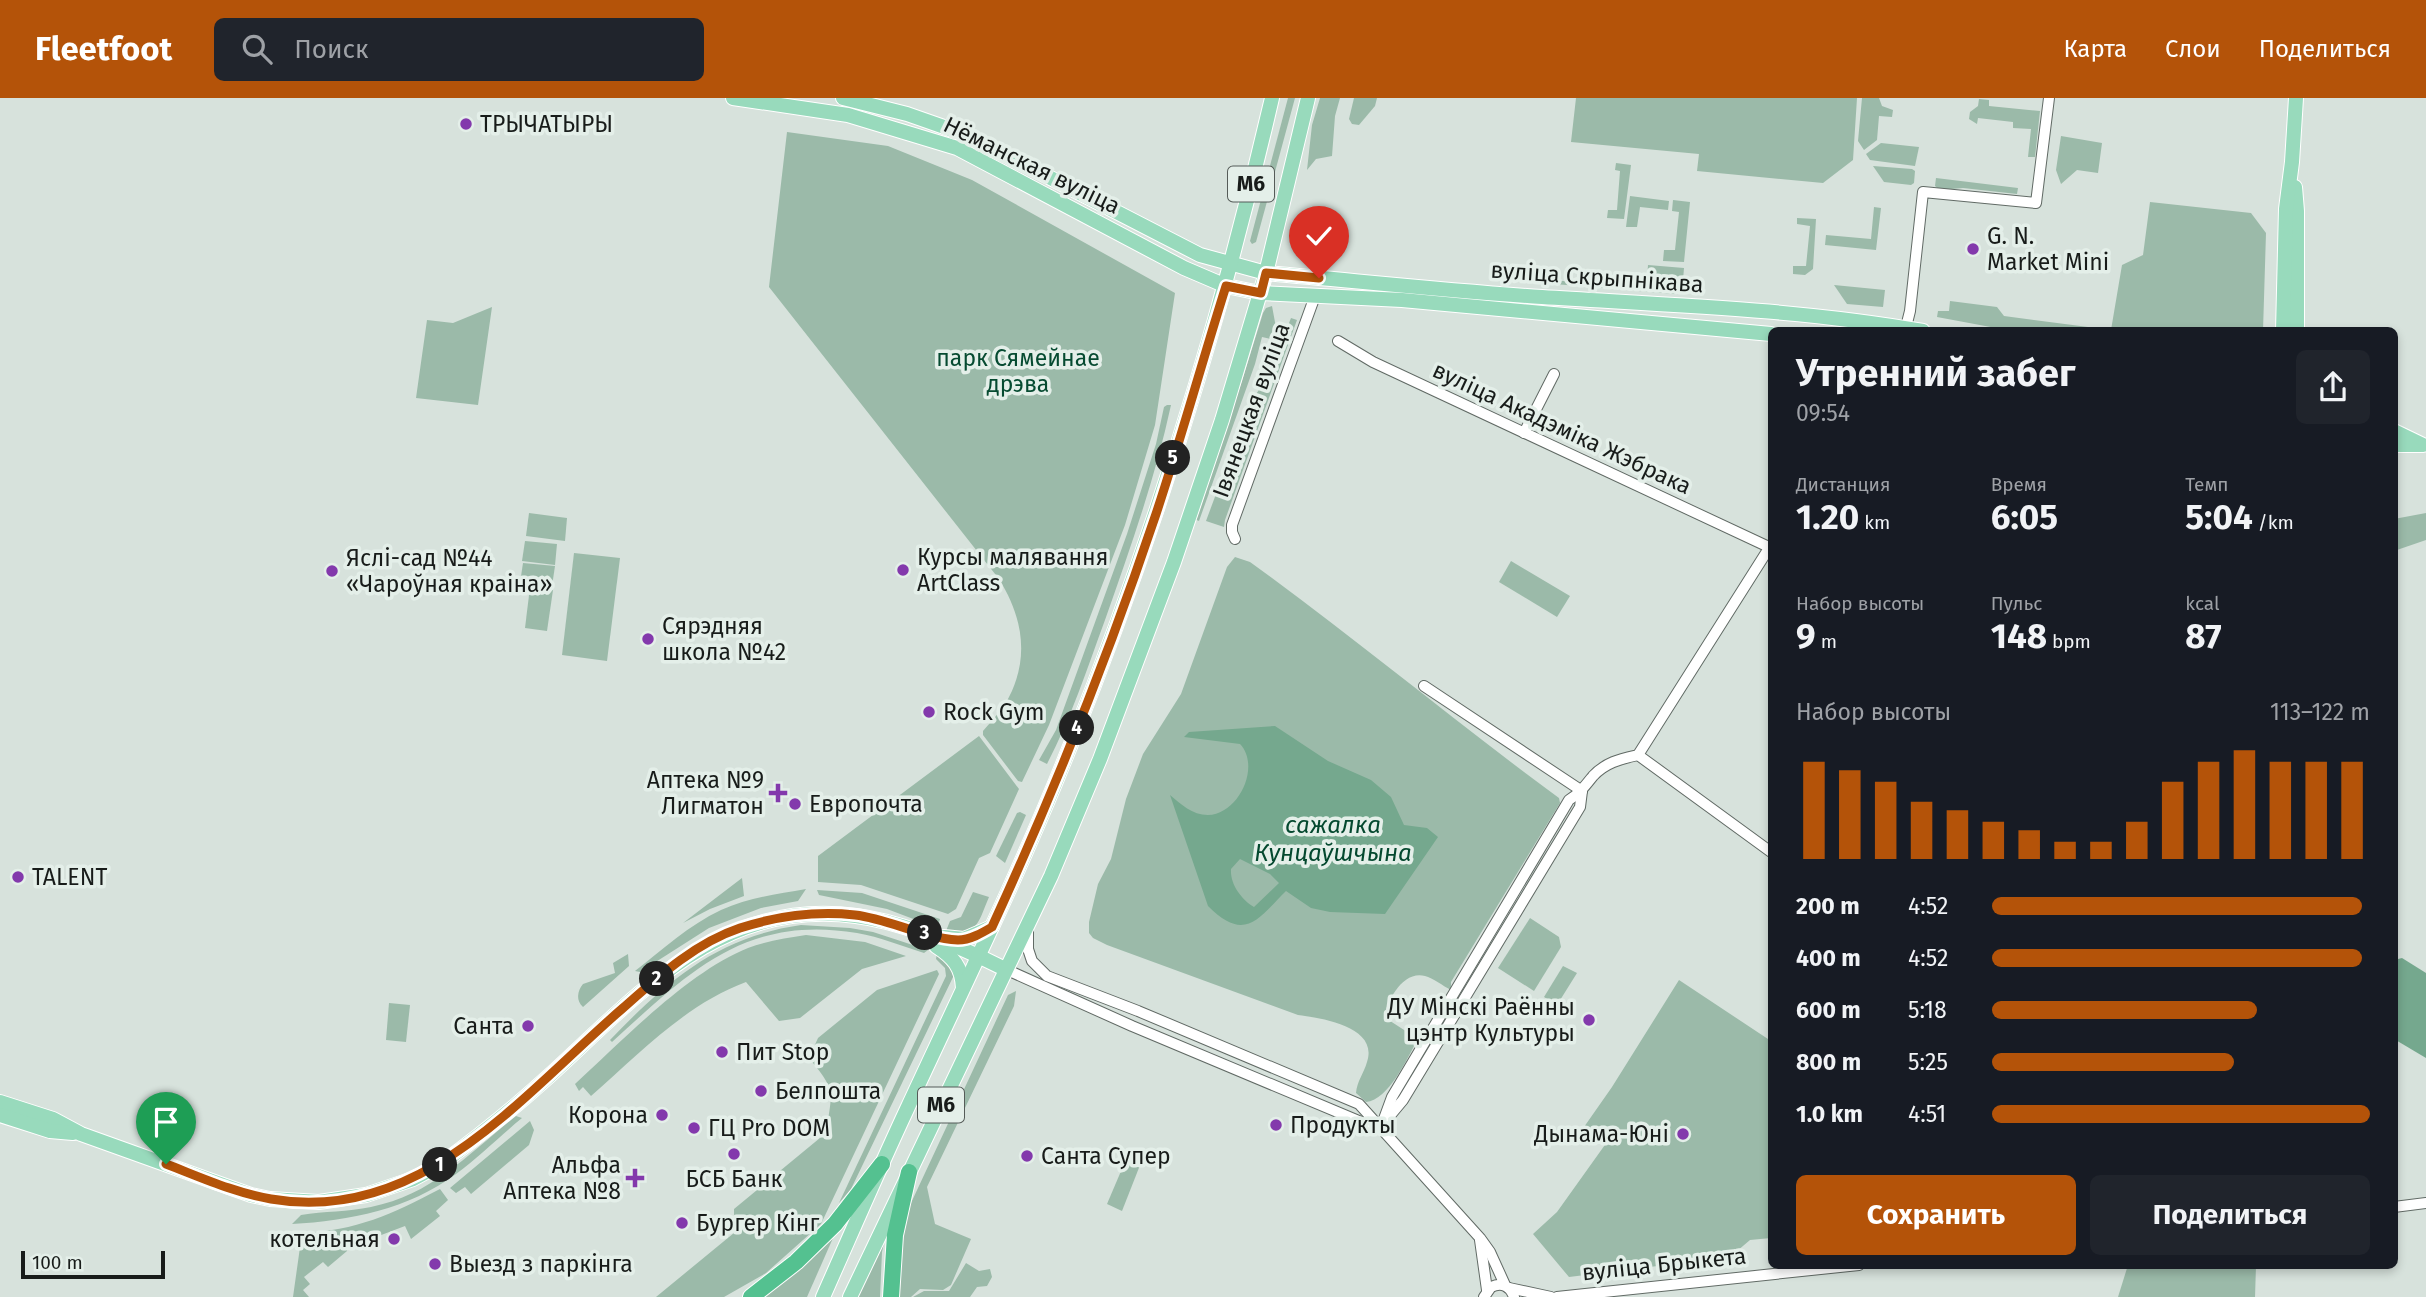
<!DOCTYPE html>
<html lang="ru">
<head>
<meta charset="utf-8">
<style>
	:root { --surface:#171b24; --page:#20242c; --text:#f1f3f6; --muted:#9ea1a6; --accent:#b45309 }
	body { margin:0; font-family:"Fira Sans",sans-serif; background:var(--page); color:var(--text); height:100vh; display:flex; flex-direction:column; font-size:26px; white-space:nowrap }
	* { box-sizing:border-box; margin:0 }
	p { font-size:23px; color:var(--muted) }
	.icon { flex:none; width:38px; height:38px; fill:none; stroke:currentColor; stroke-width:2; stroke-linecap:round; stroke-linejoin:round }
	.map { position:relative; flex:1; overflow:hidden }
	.details { position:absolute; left:1768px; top:229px; width:630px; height:942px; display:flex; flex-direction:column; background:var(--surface); border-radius:10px; box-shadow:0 4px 10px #0003 }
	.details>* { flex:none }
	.scale { position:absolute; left:21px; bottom:18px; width:144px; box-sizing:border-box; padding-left:7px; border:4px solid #181c1a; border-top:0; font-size:19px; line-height:24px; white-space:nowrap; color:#181c1a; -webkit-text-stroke:5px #e4efe9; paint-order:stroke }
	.pin { position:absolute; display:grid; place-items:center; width:60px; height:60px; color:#fff; margin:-72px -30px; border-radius:50% 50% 50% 0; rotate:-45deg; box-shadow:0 0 7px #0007 }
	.pin .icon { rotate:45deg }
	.km { position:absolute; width:35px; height:35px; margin:-18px; border-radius:50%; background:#222; color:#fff; font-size:19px; line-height:35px; text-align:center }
	.round { display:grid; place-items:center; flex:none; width:74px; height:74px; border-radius:10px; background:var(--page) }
	.overview { display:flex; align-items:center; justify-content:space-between; height:119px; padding:0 28px }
	h1 { font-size:38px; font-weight:700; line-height:52px }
	.metrics { display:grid; grid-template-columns:repeat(3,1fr); gap:10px; height:119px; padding:7px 28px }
	.metrics div { display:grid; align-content:center }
	.metrics b { font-size:35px; font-weight:700 }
	.metrics small { font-size:19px; font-weight:400 }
	.metrics p { font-size:19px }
	.chart { height:196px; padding:14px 28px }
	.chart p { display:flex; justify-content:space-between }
	.chart svg { width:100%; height:126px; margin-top:7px; stroke:var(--accent); stroke-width:6 }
	.action { display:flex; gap:14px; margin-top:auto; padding:14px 28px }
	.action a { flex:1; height:80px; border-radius:10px; background:var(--accent); color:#fff; font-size:28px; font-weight:700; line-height:80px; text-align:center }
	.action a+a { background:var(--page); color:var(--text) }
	ul { padding:0 28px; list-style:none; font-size:23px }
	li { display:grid; grid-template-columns:112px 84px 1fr; align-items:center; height:52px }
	li i { height:18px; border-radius:9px; background:var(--accent) }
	header { display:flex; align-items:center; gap:42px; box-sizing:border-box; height:98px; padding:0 35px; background:var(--accent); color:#fff }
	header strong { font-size:33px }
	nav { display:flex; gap:38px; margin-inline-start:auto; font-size:24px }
	.search { width:490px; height:63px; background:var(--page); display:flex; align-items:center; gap:18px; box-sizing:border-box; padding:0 24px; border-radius:10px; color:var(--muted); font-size:26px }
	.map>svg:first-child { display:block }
</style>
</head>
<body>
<header>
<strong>Fleetfoot</strong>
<div class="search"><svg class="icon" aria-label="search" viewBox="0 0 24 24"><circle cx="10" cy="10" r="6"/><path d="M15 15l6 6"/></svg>Поиск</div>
<nav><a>Карта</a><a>Слои</a><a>Поделиться</a></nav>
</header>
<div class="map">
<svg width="2426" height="1199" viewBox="0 0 2426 1199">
	<rect width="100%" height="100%" fill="#d7e2dc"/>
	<g fill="#9bbaa9">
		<polygon points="1288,0 1295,0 1256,144 1252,146 1250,143"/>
		<polygon points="1320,0 1340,0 1335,18 1332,58 1316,61 1307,72 1312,27"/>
		<polygon points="1354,0 1377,0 1375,8 1359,27 1352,26 1349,21"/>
		<polygon points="1576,0 1857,0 1853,62 1823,85 1697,73 1699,56 1571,44"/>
		<polygon points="1862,0 1879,0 1882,8 1893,12 1892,19 1879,18 1877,42 1864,52 1858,43"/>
		<polygon points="1979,1 1989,2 1989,8 2040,13 2035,59 2028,59 2031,31 2013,30 2013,24 1978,20 1977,26 1969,21 1970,14 1978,8"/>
		<path d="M787,34L888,48L972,82L1175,195L1155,327L1125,427L1049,627L1022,684L1018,683L983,637V633C992,622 1003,612 1009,599C1030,558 1022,518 999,481L769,189Z"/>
		<polygon points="2061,38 2102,45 2098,75 2077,72 2061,86 2056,72"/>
		<polygon points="1881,45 1919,49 1915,68 1870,62 1866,56"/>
		<polygon points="1616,65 1631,67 1624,121 1607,120 1608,112 1617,112 1620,73 1615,72"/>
		<polygon points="1873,68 1912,71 1915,73 1914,85 1911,87 1884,84"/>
		<polygon points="1936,80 2018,90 2017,96 1963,90 1940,92 1935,88"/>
		<polygon points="1630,98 1669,103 1668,112 1640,109 1637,129 1626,129"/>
		<polygon points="1673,102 1690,104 1684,164 1663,163 1664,152 1675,152 1679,114 1672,113"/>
		<polygon points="2150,104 2251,115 2266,135 2263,233 2012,233 1937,219 1938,213 1949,213 1950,203 1997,209 2004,218 2111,232 2122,167 2143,157"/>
		<polygon points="1874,109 1881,110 1876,152 1825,147 1826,137 1871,141"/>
		<polygon points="1797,120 1816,121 1813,171 1805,177 1793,176 1793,168 1806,168 1810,128 1797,126"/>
		<polygon points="1648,167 1684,170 1683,182 1677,187 1647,185"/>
		<polygon points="1550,182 1683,192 1675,196 1554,186"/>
		<polygon points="1834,187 1885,192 1883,209 1847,206"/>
		<polygon points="1272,208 1277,235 1275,242 1262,239 1255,266 1199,423 1194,421 1242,283 1263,215 1266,210"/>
		<polygon points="492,209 478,307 416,300 427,222 453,225"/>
		<polygon points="1291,220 1297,222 1225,422 1224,429 1206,423 1249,307 1268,278"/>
		<path d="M1167,307H1171C1155,381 1130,451 1105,522C1087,571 1071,620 1047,666L1039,662L1056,632L1127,436L1156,346L1164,309Z"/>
		<polygon points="529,415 567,420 565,443 526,438"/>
		<polygon points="2426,415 2426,442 2394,453 2394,421"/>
		<polygon points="525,443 557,446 555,467 522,463"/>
		<polygon points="574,455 620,460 607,563 562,557"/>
		<path d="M1235,459L1250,464C1355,540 1454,623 1559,700L1560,705L1451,884V892C1443,888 1433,880 1425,878C1403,872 1387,903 1384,919L1418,941C1407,960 1389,1002 1366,1004L1356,995C1357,983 1364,975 1367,964C1379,928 1320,920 1298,917L1107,847L1093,840L1089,835V824L1098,786L1111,761L1126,701L1143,656L1181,596L1227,469Z"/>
		<polygon points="1511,463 1570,498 1557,519 1499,484"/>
		<polygon points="523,465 555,468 552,488 520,485"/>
		<polygon points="530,489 553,492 547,533 525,530"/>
		<polygon points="979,638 1019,691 990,755 979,760 956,811 948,816 861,787 818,784 818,758"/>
		<polygon points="1020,714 1026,717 1005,765 996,758 1017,715"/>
		<polygon points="742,780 744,798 710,811 683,825"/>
		<path d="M806,791L798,803L761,810L709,830L640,874L635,873C662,852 689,827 721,812C748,800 777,796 806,791Z"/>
		<polygon points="817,792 862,795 940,821 937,830 887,811 819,797"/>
		<path d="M973,794L989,799C977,827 979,836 946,833L950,823L961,819Z"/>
		<polygon points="1530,820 1559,839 1561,849 1534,893 1498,870"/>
		<path d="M801,827L850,830L873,834L928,852L924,855C902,848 880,839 857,835C745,816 688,875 612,944L610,942C667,883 717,839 801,827Z"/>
		<path d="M806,837L865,844L906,858L862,871L800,920L779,923L746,884C686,906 639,956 591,998L583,989L579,993L575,986C623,942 688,874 748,850C766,843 787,840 806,837Z"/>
		<polygon points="937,855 953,870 954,877 851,1091 839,1105 946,878 945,870 936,861"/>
		<path d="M628,856L629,868L583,909C576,903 577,893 583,886L615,875L613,865Z"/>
		<polygon points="1563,868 1577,875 1557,907 1544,899"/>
		<path d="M937,872L939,876L821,1126L766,1175L724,1199H656L740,1130L734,1125V1111L826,1035C832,992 837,994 809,960L818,940L877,892Z"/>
		<polygon points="1679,882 1771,943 1771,1140 1750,1142 1730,1159 1569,1179 1533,1136 1557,1114 1607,1044 1584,1029 1612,989"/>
		<polygon points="1016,893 1014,908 927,1089 935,1126 971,1141 951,1187 943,1192 920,1191 911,1199 896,1199 899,1143 911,1105 1008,897"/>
		<polygon points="389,905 410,907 406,944 386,942"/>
		<path d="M516,1018L522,1020C500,1038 479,1059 456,1076C409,1111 349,1123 292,1126L301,1117C324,1113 348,1114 371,1109C434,1096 469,1055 516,1018Z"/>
		<polygon points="530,1023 534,1032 529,1047 471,1096 465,1089 456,1095 450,1090"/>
		<polygon points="1130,1052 1144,1057 1122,1113 1107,1106"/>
		<path d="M440,1091L448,1102L436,1113L440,1118L411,1141L405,1128L376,1139L348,1142L347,1153L328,1169L323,1164L304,1179L310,1186L303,1192L309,1199H293L302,1135C356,1133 392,1116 440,1091Z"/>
		<polygon points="887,1131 882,1154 880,1199 856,1199"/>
		<polygon points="833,1140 807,1199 759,1199"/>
		<polygon points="966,1165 979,1173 990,1171 992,1179 987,1188 977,1189 970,1199 913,1199 924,1193 949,1193"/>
		<polygon points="2128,1167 2256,1167 2255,1199 2118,1199"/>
	</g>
	<g fill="#75a88e" fill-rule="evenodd">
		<path d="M1275,628L1328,663L1371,682L1391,699L1404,727L1427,730L1438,739L1385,816L1330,814L1311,810L1286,793C1258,821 1245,845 1208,808L1170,697C1181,706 1192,717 1208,717C1239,716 1261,668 1240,646L1184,639L1189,634ZM1240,761L1270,776L1279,785L1254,809C1241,801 1230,786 1231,771Z"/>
		<polygon points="2402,860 2426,875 2426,960 2394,941 2394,862"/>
	</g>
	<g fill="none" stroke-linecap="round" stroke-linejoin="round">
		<defs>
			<g id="minor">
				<polyline points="1905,233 1910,213 1923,94 2036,105 2049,0"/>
				<polyline points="1338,243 1373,264 1771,450"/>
				<polyline points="1524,335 1554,276"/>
				<polyline points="1235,441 1232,434 1232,427 1315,198"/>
				<polyline points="1424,588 1582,693"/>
				<polyline points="1638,657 1771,754"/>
				<polyline points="1028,830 1028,851 1032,863 1047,878 1138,913 1359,1006 1480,1140 1490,1154 1505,1187"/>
				<polyline points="1005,871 1132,928 1366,1026 1381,1029"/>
				<polyline points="1388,1020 1403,1002 1580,709 1582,693"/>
				<path d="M1381,1029L1392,999L1569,702C1580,695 1585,688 1593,678C1606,664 1621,661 1638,657L1771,447"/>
				<polyline points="2394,1109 2426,1105"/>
				<polyline points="1480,1142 1487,1192"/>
				<polyline points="1509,1190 1551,1199"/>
				<path d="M1484,1199L1491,1189C1502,1184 1510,1188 1514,1199"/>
				<polyline points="1557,1199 1859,1167"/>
			</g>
			<g id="major">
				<polyline points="733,0 848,17 957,50 1184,170 1226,188 1260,195 1402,202 1771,236"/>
				<path d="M843,0L907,16L967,37L1200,157L1266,175C1358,183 1450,193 1542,199C1669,207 1798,211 1923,233"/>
				<polyline points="2295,89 2297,113 2297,233"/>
				<polyline points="2283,233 2286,111 2292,64 2296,0"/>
				<polyline points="2394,333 2423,347"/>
				<polyline points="2394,347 2421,347"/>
				<polyline points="944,839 964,841 992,829"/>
				<path d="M936,848C953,859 962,869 963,890"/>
				<path d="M0,1004L53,1021L81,1036L251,1097L270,1101L319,1104L366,1097L413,1081L441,1066C478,1039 514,1010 548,979C638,897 721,799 856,818C905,824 961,849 1005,871"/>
				<polyline points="0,1017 50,1033 73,1035"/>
				<path d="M823,1199C851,1136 878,1073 907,1011C963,890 1022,770 1071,646C1155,436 1221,220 1272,0"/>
				<polyline points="850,1199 1051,778 1100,661 1174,464 1222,322 1266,175 1308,0"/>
			</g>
			<g id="highway">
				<polyline points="751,1199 796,1164 835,1126 882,1066"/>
				<polyline points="891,1199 895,1137 909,1074"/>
			</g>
		</defs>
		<use href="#minor" stroke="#616a65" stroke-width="12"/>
		<use href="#major" stroke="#fff" stroke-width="16"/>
		<use href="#highway" stroke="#fff" stroke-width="18"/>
		<use href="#minor" stroke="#fff" stroke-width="10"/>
		<use href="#major" stroke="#98dabc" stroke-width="14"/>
		<use href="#highway" stroke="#54c190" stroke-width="16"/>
	</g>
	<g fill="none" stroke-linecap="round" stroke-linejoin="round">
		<defs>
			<path id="route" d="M166,1066C200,1079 235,1095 271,1101C421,1127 522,997 623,910C658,879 695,845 740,830C777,818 816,813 855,817C890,821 922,840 958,842C970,842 982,835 992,829C1054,694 1109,556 1156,416C1181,341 1202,264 1226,188L1261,195L1266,175L1319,180"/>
		</defs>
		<use href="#route" stroke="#fff" stroke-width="14"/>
		<use href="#route" stroke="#b45309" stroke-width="9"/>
	</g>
	<g fill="#8339ac" stroke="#e4efe9" stroke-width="2.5">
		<circle cx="466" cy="26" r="7"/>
		<circle cx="1973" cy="151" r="7"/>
		<circle cx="903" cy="472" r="7"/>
		<circle cx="332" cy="473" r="7"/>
		<circle cx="648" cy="541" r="7"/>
		<circle cx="929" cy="614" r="7"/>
		<path d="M774.5 684.5h7v7h7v7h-7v7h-7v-7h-7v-7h7z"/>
		<circle cx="795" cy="706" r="7"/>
		<circle cx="18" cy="779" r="7"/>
		<circle cx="1589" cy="922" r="7"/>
		<circle cx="528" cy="928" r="7"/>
		<circle cx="722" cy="954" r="7"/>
		<circle cx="761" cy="993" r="7"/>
		<circle cx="662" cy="1017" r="7"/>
		<circle cx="1276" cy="1027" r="7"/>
		<circle cx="694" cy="1030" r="7"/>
		<circle cx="1683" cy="1036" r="7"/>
		<circle cx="734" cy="1056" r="7"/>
		<circle cx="1027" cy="1058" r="7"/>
		<path d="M631.5 1069.5h7v7h7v7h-7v7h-7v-7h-7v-7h7z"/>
		<circle cx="682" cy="1125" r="7"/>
		<circle cx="394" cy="1141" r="7"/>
		<circle cx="435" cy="1166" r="7"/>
	</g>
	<g text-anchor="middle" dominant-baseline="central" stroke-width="7" stroke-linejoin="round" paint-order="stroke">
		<g fill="#e4efe9" stroke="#555b58" stroke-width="2">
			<rect x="1228" y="68.5" width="46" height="35" rx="5"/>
			<rect x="918" y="989.5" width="46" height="35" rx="5"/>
		</g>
		<g font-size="21" font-weight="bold" fill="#181c1a">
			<text x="1251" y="86">М6</text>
			<text x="941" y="1007">М6</text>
		</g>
		<g font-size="23" fill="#181c1a" stroke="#e4efe9" text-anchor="start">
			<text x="480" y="26">ТРЫЧАТЫРЫ</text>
			<text x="1987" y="138">G. N.<tspan x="1987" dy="26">Market Mini</tspan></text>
			<text x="917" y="459">Курсы малявання<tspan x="917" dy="26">ArtClass</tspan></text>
			<text x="346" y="460">Яслі-сад №44<tspan x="346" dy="26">«Чароўная краіна»</tspan></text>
			<text x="662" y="528">Сярэдняя<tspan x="662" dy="26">школа №42</tspan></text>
			<text x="943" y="614">Rock Gym</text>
			<text x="764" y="682" text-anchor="end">Аптека №9<tspan x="764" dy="26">Лигматон</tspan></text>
			<text x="809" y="706">Европочта</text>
			<text x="32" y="779">TALENT</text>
			<text x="1575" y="909" text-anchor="end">ДУ Мінскі Раённы<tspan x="1575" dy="26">цэнтр Культуры</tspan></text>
			<text x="514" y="928" text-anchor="end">Санта</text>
			<text x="736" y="954">Пит Stop</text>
			<text x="775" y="993">Белпошта</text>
			<text x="648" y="1017" text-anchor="end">Корона</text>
			<text x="1290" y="1027">Продукты</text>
			<text x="708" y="1030">ГЦ Pro DOM</text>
			<text x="1669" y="1036" text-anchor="end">Дынама-Юні</text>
			<text x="1041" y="1058">Санта Супер</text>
			<text x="621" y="1067" text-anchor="end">Альфа<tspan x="621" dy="26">Аптека №8</tspan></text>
			<text x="734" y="1081" text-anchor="middle">БСБ Банк</text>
			<text x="696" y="1125">Бургер Кінг</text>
			<text x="380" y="1141" text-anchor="end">котельная</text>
			<text x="449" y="1166">Выезд з паркінга</text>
		</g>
		<g font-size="23" fill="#181c1a" stroke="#e4efe9">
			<text transform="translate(1032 67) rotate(26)">Нёманская вуліца</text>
			<text transform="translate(1597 179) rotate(4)">вуліца Скрыпнікава</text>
			<text transform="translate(1251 312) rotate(-70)">Івянецкая вуліца</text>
			<text transform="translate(1562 330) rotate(25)">вуліца Акадэміка Жэбрака</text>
			<text transform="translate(1664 1166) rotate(-6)">вуліца Брыкета</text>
		</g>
		<g font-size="23" fill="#064b31" stroke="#e4efe9">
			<text x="1018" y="260">парк Сямейнае<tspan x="1018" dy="26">дрэва</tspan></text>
		</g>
		<g font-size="24" font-style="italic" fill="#04492f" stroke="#e4efe9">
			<text x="1333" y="727">сажалка<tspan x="1333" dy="28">Кунцаўшчына</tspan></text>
		</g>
	</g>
</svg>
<div class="scale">100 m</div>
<div class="pin" style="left:166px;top:1066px;background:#1e9e55"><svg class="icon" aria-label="arrive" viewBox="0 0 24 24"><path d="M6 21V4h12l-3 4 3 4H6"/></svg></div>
<div class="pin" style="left:1319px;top:180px;background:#d93025"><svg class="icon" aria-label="check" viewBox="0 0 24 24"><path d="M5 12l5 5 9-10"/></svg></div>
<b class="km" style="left:440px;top:1067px">1</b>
<b class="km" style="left:657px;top:881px">2</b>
<b class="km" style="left:925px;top:835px">3</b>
<b class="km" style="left:1077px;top:630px">4</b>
<b class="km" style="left:1173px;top:360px">5</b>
<section class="details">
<div class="overview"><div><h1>Утренний забег</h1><p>09:54</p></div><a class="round"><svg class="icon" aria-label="share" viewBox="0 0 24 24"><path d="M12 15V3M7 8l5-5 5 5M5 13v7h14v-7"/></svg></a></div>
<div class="metrics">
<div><p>Дистанция</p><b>1.20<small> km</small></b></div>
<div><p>Время</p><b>6:05</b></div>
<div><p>Темп</p><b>5:04<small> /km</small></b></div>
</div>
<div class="metrics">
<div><p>Набор высоты</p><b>9<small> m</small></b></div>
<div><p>Пульс</p><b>148<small> bpm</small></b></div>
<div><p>kcal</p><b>87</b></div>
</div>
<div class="chart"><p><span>Набор высоты</span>113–122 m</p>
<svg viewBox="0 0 160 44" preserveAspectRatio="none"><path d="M5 44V10M15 44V13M25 44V17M35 44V24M45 44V27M55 44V31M65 44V34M75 44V38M85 44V38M95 44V31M105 44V17M115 44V10M125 44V6M135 44V10M145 44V10M155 44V10"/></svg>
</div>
<ul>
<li><b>200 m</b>4:52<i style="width:98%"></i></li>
<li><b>400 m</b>4:52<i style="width:98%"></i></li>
<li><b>600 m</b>5:18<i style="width:70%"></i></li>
<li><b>800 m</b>5:25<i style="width:64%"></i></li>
<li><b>1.0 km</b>4:51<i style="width:100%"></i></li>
</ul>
<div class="action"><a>Сохранить</a><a>Поделиться</a></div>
</section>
</div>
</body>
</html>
